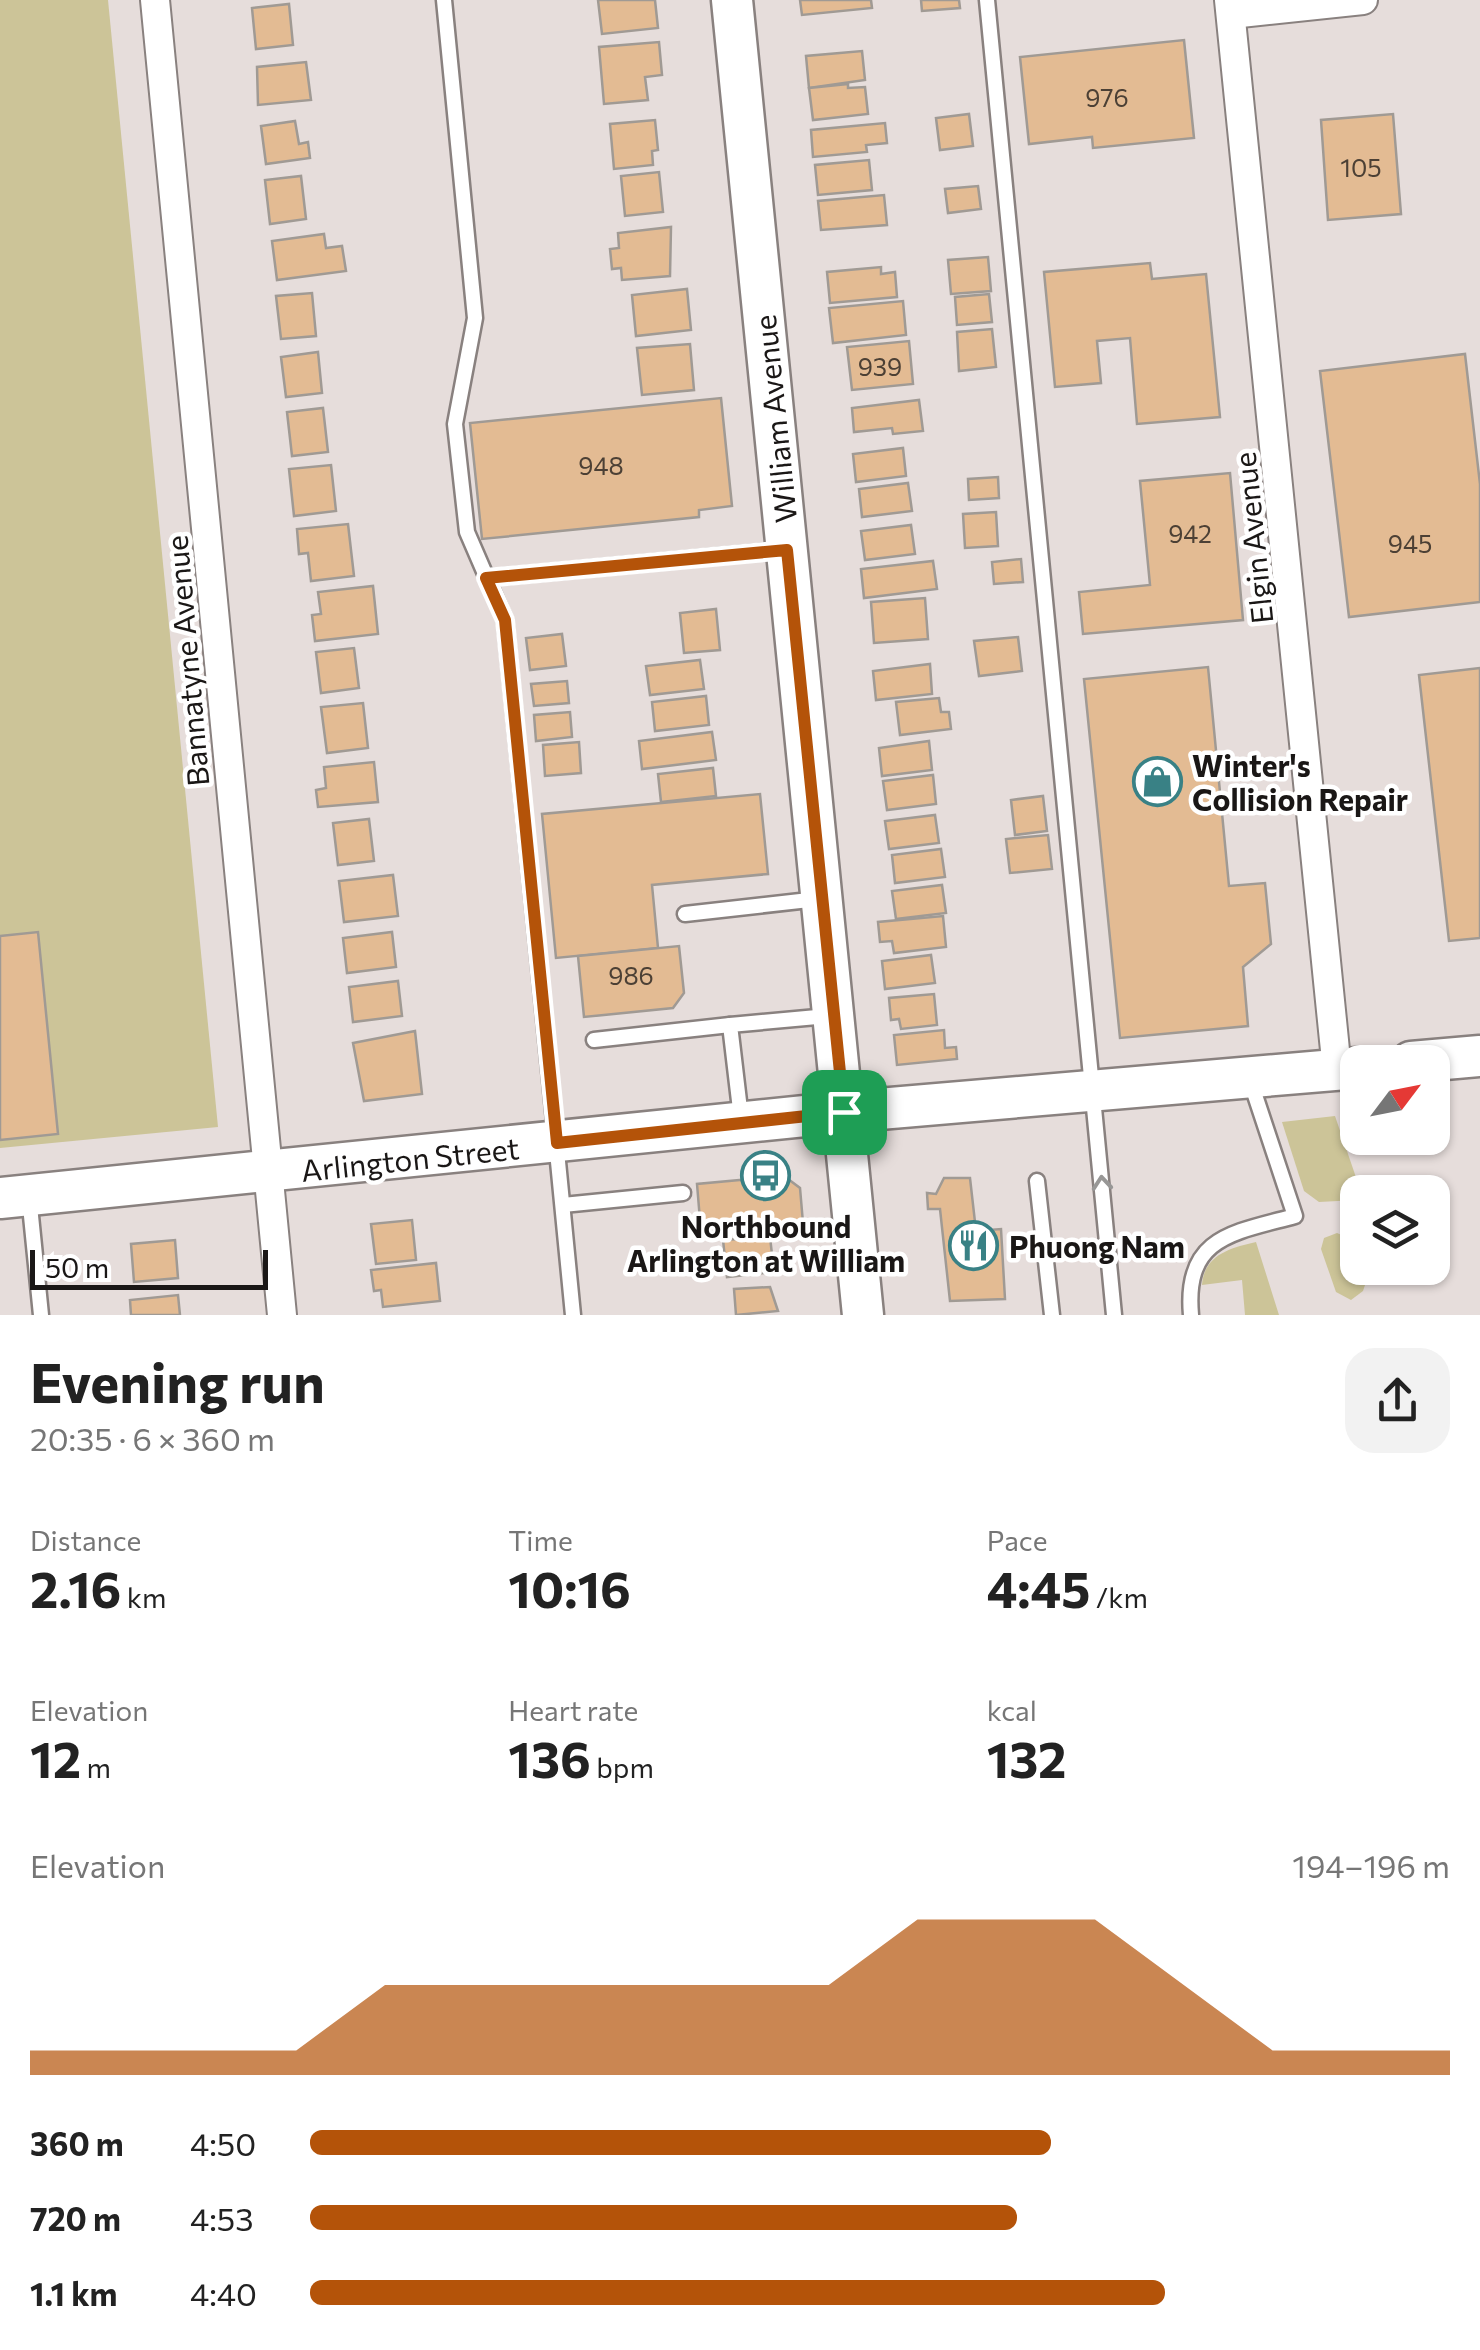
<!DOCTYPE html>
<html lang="en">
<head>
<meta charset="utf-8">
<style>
	:root { --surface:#fff; --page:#f2f2f2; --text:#222; --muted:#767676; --accent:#b45309 }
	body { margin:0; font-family:Commissioner,sans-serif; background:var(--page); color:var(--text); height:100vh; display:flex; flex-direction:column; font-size:38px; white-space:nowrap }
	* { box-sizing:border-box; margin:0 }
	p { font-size:32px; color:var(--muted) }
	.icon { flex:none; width:55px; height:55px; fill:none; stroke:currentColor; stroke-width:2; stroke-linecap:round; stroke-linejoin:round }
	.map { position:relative; height:1315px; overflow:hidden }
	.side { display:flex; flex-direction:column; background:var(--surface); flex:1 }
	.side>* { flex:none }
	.needle { width:65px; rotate:58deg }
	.tools { position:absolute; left:1340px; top:1045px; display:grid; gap:20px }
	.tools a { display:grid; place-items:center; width:110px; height:110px; border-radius:20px; background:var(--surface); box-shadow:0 2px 8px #0004; font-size:50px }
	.scale { position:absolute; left:30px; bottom:25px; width:238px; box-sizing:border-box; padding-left:10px; border:5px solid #1a1716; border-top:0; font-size:28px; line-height:35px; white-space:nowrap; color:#1a1716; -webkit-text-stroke:8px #fff; paint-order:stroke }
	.pin { position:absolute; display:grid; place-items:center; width:85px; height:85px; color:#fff; margin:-42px; border-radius:20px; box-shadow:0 5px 15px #0006 }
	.round { display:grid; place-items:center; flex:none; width:105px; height:105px; border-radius:30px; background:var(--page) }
	.overview { display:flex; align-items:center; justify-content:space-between; height:170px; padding:0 30px }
	h1 { font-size:55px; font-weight:700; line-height:75px }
	.metrics { display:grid; grid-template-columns:repeat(3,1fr); gap:15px; height:170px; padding:10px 30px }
	.metrics div { display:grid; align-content:center }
	.metrics b { font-size:50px; font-weight:700 }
	.metrics small { font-size:28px; font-weight:400 }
	.metrics p { font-size:28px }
	.chart { height:280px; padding:20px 30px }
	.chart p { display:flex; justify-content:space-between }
	.chart svg { width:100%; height:180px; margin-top:10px; fill:var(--accent); opacity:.7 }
	ul { padding:0 30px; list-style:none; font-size:32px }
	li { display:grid; grid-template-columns:160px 120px 1fr; align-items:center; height:75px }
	li i { height:25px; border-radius:12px; background:var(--accent) }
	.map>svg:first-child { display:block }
</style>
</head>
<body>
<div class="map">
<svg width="1480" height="1315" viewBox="0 0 1480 1315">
	<rect width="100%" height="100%" fill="#e6dddb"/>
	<g fill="#ccc498">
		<polygon points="0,0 108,0 218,1127 0,1148"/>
		<polygon points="1335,1116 1361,1192 1357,1200 1319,1202 1304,1191 1282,1122"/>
		<polygon points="1337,1233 1351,1239 1365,1285 1363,1291 1351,1300 1336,1292 1321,1249 1324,1238"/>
		<path d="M1256,1242L1279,1315H1245L1242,1280L1202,1285C1204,1255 1230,1248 1256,1242Z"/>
	</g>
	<g fill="#e3bb93" stroke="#a09a94" stroke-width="2.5">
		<polygon points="598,0 655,0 658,28 602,34"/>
		<polygon points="800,0 871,0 872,8 802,15"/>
		<polygon points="921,0 959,0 960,8 922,11"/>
		<polygon points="289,4 293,45 256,49 252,8"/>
		<polygon points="1184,40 1194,138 1093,148 1092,137 1029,144 1020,57"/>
		<polygon points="659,42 662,75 645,77 648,100 604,104 599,47"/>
		<polygon points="862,51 865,80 809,88 806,56"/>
		<polygon points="306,62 311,100 258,105 257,67"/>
		<polygon points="848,84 848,88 865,87 868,114 813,120 809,88"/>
		<polygon points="969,114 973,146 940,150 936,118"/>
		<polygon points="1393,114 1401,214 1328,220 1321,120"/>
		<polygon points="655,120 658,150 652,151 653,165 614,169 610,124"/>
		<polygon points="295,121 299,144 308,142 310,158 266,164 261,126"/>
		<polygon points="885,123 887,143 866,145 867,152 813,157 811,130"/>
		<polygon points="869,160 872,190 818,195 815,165"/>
		<polygon points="659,172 663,212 625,216 621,176"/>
		<polygon points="301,176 306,219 270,224 265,180"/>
		<polygon points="978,186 981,209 948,213 945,189"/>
		<polygon points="884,195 887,225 821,230 818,201"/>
		<polygon points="671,227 670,276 622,280 621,268 612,269 610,249 619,248 618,233"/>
		<polygon points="324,234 326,248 342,246 346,271 277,280 272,241"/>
		<polygon points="988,257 991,291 951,294 948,260"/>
		<polygon points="1150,263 1152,279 1206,274 1220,417 1137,424 1130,338 1097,341 1101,383 1055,387 1044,272"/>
		<polygon points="881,267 881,274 895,272 897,297 830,303 827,272"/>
		<polygon points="687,289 691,330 636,336 632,295"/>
		<polygon points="312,293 316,336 281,339 276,296"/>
		<polygon points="989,294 992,322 957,325 955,297"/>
		<polygon points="903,301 906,335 833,343 829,308"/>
		<polygon points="992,329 996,367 959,371 957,332"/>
		<polygon points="909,341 913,384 852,390 847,347"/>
		<polygon points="690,344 694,390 642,395 637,348"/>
		<polygon points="318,352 322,393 286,397 281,357"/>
		<polygon points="1465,354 1480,484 1480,602 1349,617 1320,371"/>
		<polygon points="721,398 732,506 699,510 699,517 482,539 470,423"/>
		<polygon points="919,400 923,431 893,434 892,428 854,432 852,408"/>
		<polygon points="323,408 328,452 292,456 287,412"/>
		<polygon points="903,448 906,476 856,482 853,454"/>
		<polygon points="331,465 336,511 294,516 289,469"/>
		<polygon points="1230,473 1243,620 1083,634 1079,592 1150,585 1140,481"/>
		<polygon points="998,477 999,498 969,500 968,479"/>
		<polygon points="908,483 912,511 862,517 859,489"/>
		<polygon points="996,512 998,546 965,548 963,514"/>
		<polygon points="348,524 354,576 311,581 308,553 299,554 297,529"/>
		<polygon points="911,525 915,554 865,560 861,531"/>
		<polygon points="1021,559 1023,582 994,584 992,562"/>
		<polygon points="933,561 937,589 864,598 861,569"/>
		<polygon points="373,586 378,634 315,641 312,615 321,614 318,592"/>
		<polygon points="925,598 928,639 874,643 871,602"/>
		<polygon points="716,609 720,650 684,653 680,613"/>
		<polygon points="562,634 566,666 530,670 526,638"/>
		<polygon points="1018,637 1022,671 979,676 974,641"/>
		<polygon points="354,648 359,688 321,693 316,652"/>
		<polygon points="700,660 704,689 650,695 646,666"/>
		<polygon points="930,664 932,694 876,700 873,671"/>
		<polygon points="1208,667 1229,886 1265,883 1271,944 1243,967 1248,1026 1120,1038 1084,679"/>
		<polygon points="1480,668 1480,938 1449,941 1419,675"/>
		<polygon points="567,681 569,703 534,706 531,684"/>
		<polygon points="706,696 709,725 655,731 652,702"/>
		<polygon points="939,698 941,712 949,712 951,729 900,735 896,702"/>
		<polygon points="363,703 368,748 327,753 321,707"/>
		<polygon points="570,712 572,737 536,741 534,715"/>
		<polygon points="712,732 716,760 642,769 639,741"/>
		<polygon points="929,741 932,770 882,776 879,748"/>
		<polygon points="579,742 581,773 545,776 543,745"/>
		<polygon points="374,762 378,802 318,807 316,790 326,788 324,767"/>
		<polygon points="713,768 716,796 661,802 658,774"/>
		<polygon points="933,775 936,804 887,810 883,781"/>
		<polygon points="760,794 768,874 652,885 658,948 556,958 542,814"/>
		<polygon points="1043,796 1047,831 1015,835 1011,800"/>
		<polygon points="935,815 939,843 889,849 885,821"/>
		<polygon points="369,819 374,861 338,865 333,823"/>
		<polygon points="1048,835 1052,869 1010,873 1006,839"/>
		<polygon points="941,849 945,877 895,883 892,855"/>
		<polygon points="393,875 398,916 344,922 339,881"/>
		<polygon points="942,885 946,913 896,919 892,891"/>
		<polygon points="943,916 946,947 894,953 892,941 880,942 878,922"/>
		<polygon points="38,932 58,1134 0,1140 0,936"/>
		<polygon points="392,932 396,967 347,973 343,938"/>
		<polygon points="679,946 684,993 673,1008 584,1017 578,956"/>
		<polygon points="931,955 935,983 885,989 882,961"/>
		<polygon points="398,981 402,1016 353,1022 349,987"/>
		<polygon points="934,994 937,1025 901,1029 899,1019 891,1020 889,998"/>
		<polygon points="944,1030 945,1048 956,1047 957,1059 897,1065 894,1035"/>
		<polygon points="415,1031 422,1094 364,1101 353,1043"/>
		<polygon points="784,1176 800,1188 803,1223 701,1232 697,1184"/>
		<polygon points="944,1178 970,1178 976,1231 1001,1229 1005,1299 950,1301 940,1209 928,1209 927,1193 936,1194"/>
		<polygon points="412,1220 416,1260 376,1264 371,1224"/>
		<polygon points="770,1237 774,1272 727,1277 723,1240"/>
		<polygon points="175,1240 178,1278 134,1282 131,1244"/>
		<polygon points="436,1263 440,1301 383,1307 381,1290 374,1291 371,1270"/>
		<polygon points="770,1287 778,1311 736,1315 734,1289"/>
		<polygon points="178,1295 180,1315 131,1315 130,1300"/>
	</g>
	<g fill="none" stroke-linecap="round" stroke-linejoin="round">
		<defs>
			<g id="lane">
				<polyline points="444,0 475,318 455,424 467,532 505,620 573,1315"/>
				<polyline points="987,0 1114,1315"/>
				<polyline points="486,578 784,550"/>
				<polyline points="685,914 818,899"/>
				<polyline points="594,1040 730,1025"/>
				<polyline points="741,1118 730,1025 828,1016"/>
				<polyline points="1037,1181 1052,1315"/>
				<polyline points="29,1196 41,1315"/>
				<polyline points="563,1205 683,1193"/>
				<path d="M1191,1315C1184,1237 1232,1233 1295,1216L1250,1080"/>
			</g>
			<g id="street">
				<polyline points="155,0 282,1315"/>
				<polyline points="1229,0 1337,1070"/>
				<polyline points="1231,14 1363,0"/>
			</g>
			<g id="secondary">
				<polyline points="732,0 863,1315"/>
				<polyline points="1411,1062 1480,1056"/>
				<polyline points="0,1198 844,1112 1358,1068"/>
			</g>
		</defs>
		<use href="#lane" stroke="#89817f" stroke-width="19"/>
		<use href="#street" stroke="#89817f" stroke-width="32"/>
		<use href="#secondary" stroke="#89817f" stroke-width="45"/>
		<use href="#lane" stroke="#fff" stroke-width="14"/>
		<use href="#street" stroke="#fff" stroke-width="28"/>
		<use href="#secondary" stroke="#fff" stroke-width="40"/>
	</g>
	<defs><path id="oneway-chevron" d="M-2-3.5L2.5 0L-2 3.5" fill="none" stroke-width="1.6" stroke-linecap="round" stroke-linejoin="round" transform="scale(2.5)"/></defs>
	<use stroke="#989796" href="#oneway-chevron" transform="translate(1102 1183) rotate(-95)"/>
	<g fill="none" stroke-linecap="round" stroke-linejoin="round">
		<defs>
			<polygon id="route" points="787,550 844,1112 557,1143 505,620 486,578"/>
		</defs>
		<use href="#route" stroke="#fff" stroke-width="20"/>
		<use href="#route" stroke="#b45309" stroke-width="12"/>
	</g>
	<defs>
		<symbol id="shop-ring" viewBox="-11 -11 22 22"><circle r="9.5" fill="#fff" stroke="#398185" stroke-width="1.5"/><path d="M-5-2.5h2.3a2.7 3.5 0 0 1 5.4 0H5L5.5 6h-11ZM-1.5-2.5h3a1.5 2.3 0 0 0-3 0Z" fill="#398185"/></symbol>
		<symbol id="bus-ring" viewBox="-11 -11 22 22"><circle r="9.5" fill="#fff" stroke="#398185" stroke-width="1.5"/><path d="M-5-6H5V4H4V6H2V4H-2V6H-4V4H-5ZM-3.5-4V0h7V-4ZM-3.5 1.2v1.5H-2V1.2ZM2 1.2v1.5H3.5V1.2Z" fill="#398185"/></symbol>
		<symbol id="restaurant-ring" viewBox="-11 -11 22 22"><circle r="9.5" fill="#fff" stroke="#398185" stroke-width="1.5"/><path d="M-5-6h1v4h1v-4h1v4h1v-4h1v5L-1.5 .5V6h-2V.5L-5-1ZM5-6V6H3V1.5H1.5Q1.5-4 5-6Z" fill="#398185"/></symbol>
	</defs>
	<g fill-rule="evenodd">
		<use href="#shop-ring" x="1130" y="754" width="55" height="55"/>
		<use href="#bus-ring" x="738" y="1148" width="55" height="55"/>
		<use href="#restaurant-ring" x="946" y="1218" width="55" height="55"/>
	</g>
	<g text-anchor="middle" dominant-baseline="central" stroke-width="9" stroke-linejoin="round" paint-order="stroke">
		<g font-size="25" fill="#4c4035">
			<text x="1107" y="97">976</text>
			<text x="1361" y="167">105</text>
			<text x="880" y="366">939</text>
			<text x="601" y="465">948</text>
			<text x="1190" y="533">942</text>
			<text x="1410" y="543">945</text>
			<text x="631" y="975">986</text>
		</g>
		<g font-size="30" fill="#1a1716" stroke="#fff">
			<text transform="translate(774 419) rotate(-96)">William Avenue</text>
			<text transform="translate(1252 538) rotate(-96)">Elgin Avenue</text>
			<text transform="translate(186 661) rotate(-95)">Bannatyne Avenue</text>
			<text transform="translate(410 1158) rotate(-6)">Arlington Street</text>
		</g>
		<g font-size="30" font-weight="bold" fill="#1a1716" stroke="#fff" text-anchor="start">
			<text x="1192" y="764">Winter's<tspan x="1192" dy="34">Collision Repair</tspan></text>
			<text x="766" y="1225" text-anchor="middle">Northbound<tspan x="766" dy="34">Arlington at William</tspan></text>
			<text x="1009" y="1245">Phuong Nam</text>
		</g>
	</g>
</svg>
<div class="tools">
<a><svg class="needle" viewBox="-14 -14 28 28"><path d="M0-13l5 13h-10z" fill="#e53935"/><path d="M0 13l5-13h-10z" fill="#767676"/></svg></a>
<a><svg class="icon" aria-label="layers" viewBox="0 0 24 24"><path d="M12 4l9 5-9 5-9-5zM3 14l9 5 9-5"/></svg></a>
</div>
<div class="scale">50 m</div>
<div class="pin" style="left:844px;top:1112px;background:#1e9e55"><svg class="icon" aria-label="arrive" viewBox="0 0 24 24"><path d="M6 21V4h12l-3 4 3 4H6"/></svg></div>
</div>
<section class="side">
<div class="overview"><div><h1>Evening run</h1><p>20:35 · 6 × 360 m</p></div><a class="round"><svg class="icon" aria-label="share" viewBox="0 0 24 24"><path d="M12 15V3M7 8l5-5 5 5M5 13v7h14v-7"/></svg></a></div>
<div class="metrics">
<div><p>Distance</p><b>2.16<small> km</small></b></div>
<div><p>Time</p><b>10:16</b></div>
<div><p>Pace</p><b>4:45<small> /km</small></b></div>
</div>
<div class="metrics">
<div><p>Elevation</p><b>12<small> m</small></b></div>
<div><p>Heart rate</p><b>136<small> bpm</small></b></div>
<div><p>kcal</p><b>132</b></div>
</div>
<div class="chart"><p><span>Elevation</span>194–196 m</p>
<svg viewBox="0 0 160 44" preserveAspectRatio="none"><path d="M0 44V38L10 38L20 38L30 38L40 22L50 22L60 22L70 22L80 22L90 22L100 6L110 6L120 6L130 22L140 38L150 38L160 38V44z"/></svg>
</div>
<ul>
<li><b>360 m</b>4:50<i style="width:65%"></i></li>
<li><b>720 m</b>4:53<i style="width:62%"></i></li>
<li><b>1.1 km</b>4:40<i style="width:75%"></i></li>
</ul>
</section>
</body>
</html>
